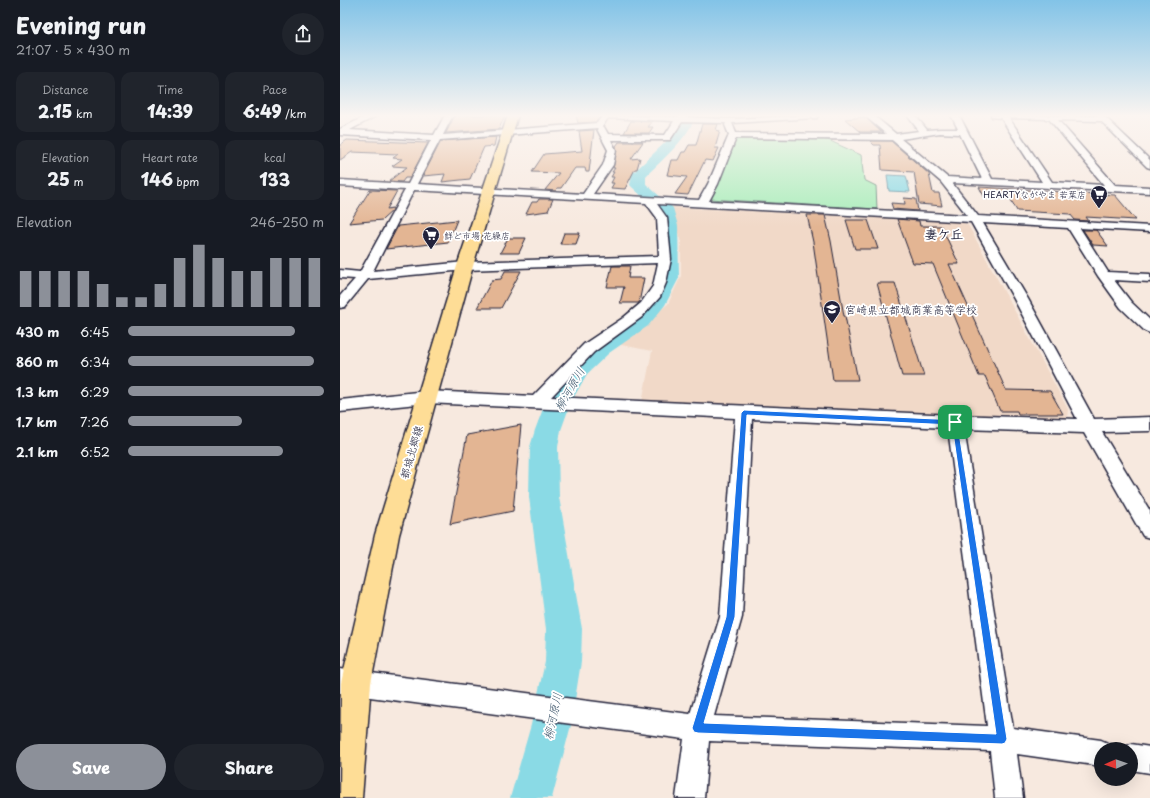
<!DOCTYPE html>
<html lang="en">
<head>
<meta charset="utf-8">
<style>
	:root { --surface:#171b24; --page:#20242c; --text:#f1f3f6; --muted:#9ea1a6; --accent:#8c9099 }
	body { margin:0; font-family:"Playpen Sans","Klee One",sans-serif; background:var(--page); color:var(--text); height:100vh; display:flex; flex-direction:column; font-size:15px; white-space:nowrap }
	* { box-sizing:border-box; margin:0 }
	p { font-size:13px; color:var(--muted) }
	.icon { flex:none; width:22px; height:22px; fill:none; stroke:currentColor; stroke-width:2; stroke-linecap:round; stroke-linejoin:round }
	.map { position:relative; flex:1; overflow:hidden }
	.details { display:flex; flex-direction:column; background:var(--surface); width:340px }
	.details>* { flex:none }
	.needle { width:26px; rotate:268deg }
	.controls { position:absolute; left:754px; top:742px; display:grid; gap:8px }
	.controls a { display:grid; place-items:center; width:44px; height:44px; border-radius:50%; background:var(--surface); box-shadow:0 4px 16px #0002; font-size:20px }
	.pin { position:absolute; display:grid; place-items:center; width:34px; height:34px; color:#fff; margin:-17px; border-radius:8px; box-shadow:0 2px 6px #0006 }
	.round { display:grid; place-items:center; flex:none; width:42px; height:42px; border-radius:21px; background:var(--page) }
	.head { display:flex; align-items:center; justify-content:space-between; height:68px; padding:0 16px }
	h1 { font-size:22px; font-weight:800; line-height:30px }
	.stats { display:grid; grid-template-columns:repeat(3,1fr); gap:6px; height:68px; padding:4px 16px }
	.stats div { display:grid; align-content:center; border-radius:10px; background:var(--page); text-align:center }
	.stats b { font-size:17px; font-weight:800 }
	.stats small { font-size:11px; font-weight:400 }
	.stats p { font-size:11px }
	.chart { height:112px; padding:8px 16px }
	.chart p { display:flex; justify-content:space-between }
	.chart svg { width:100%; height:72px; margin-top:4px; stroke:var(--accent); stroke-width:6 }
	.primary-button { display:flex; gap:8px; margin-top:auto; padding:8px 16px }
	.primary-button a { flex:1; height:46px; border-radius:24px; background:var(--accent); color:#fff; font-size:16px; font-weight:800; line-height:46px; text-align:center }
	.primary-button a+a { background:var(--page); color:var(--text) }
	ul { padding:0 16px; list-style:none; font-size:13px }
	li { display:grid; grid-template-columns:64px 48px 1fr; align-items:center; height:30px }
	li i { height:10px; border-radius:5px; background:var(--accent) }
	main { display:flex; flex:1; min-height:0 }
	.map>svg:first-child { display:block }
</style>
</head>
<body>
<main>
<section class="details">
<div class="head"><div><h1>Evening run</h1><p>21:07 · 5 × 430 m</p></div><a class="round"><svg class="icon" aria-label="share" viewBox="0 0 24 24"><path d="M12 15V3M7 8l5-5 5 5M5 13v7h14v-7"/></svg></a></div>
<div class="stats">
<div><p>Distance</p><b>2.15<small> km</small></b></div>
<div><p>Time</p><b>14:39</b></div>
<div><p>Pace</p><b>6:49<small> /km</small></b></div>
</div>
<div class="stats">
<div><p>Elevation</p><b>25<small> m</small></b></div>
<div><p>Heart rate</p><b>146<small> bpm</small></b></div>
<div><p>kcal</p><b>133</b></div>
</div>
<div class="chart"><p><span>Elevation</span>246–250 m</p>
<svg viewBox="0 0 160 44" preserveAspectRatio="none"><path d="M5 44V22M15 44V22M25 44V22M35 44V22M45 44V30M55 44V38M65 44V38M75 44V30M85 44V14M95 44V6M105 44V14M115 44V22M125 44V22M135 44V14M145 44V14M155 44V14"/></svg>
</div>
<ul>
<li><b>430 m</b>6:45<i style="width:85%"></i></li>
<li><b>860 m</b>6:34<i style="width:95%"></i></li>
<li><b>1.3 km</b>6:29<i style="width:100%"></i></li>
<li><b>1.7 km</b>7:26<i style="width:58%"></i></li>
<li><b>2.1 km</b>6:52<i style="width:79%"></i></li>
</ul>
<div class="primary-button"><a>Save</a><a>Share</a></div>
</section>
<div class="map">
<svg width="810" height="798" viewBox="0 0 810 798">
	<rect width="100%" height="100%" fill="#f7e9df"/>
	<filter id="ink" filterUnits="userSpaceOnUse"><feTurbulence type="fractalNoise" baseFrequency=".025" numOctaves="2"/><feDisplacementMap in="SourceGraphic" scale="8" xChannelSelector="R" yChannelSelector="G"/><feConvolveMatrix kernelMatrix="1 2 1 2 8 2 1 2 1" color-interpolation-filters="sRGB"/></filter>
	<g filter="url(#ink)">
		<polygon fill="#f1d9c8" points="330,207 621,222 628,225 728,409 727,418 603,418 302,402 312,351 276,344 328,304 341,276 341,241"/>
		<polygon fill="#a7edb9" stroke="#64887a" points="396,137 466,137 488,140 521,155 524,180 536,186 537,209 370,199"/>
		<polygon fill="#8adae5" stroke="#6090a1" points="547,175 566,176 570,192 549,191"/>
		<g fill="none" stroke-linecap="round" stroke-linejoin="round">
			<path fill="#8adae5" fill-rule="evenodd" d="M345,115H357C345,141 326,156 306,176V184L333,208L338,226L339,278L325,305L308,326L269,353L247,374L231,402L221,430L218,447L219,497L242,629L241,662L231,725L212,798H170L191,725L205,662L206,629L189,497L190,447L195,430L206,401L230,362L253,341L292,316L309,297L319,278L320,226L317,210L293,188L290,185L292,175L294,172L330,138Z"/>
		</g>
		<g fill="#e3b593" stroke="#22223b">
			<polygon points="115,115 165,115 159,129 106,133"/>
			<polygon points="236,115 258,115 259,118 256,122 238,123"/>
			<polygon points="524,117 526,118 541,132 520,132 505,119"/>
			<polygon points="291,121 312,122 308,127 313,127 309,133 284,133"/>
			<polygon points="362,124 378,124 376,130 380,131 375,148 379,148 373,161 365,160 348,195 335,194 347,177 327,175 331,160 338,160 342,152 345,152 349,145 356,145"/>
			<polygon points="254,130 249,172 246,172 245,168 235,168 221,188 217,188 216,191 205,190 219,173 192,172 204,154 242,151 239,131"/>
			<polygon points="156,137 154,146 144,147 130,179 102,182 105,174 83,176 101,141"/>
			<polygon points="7,140 88,143 70,178 65,178 62,182 49,181 67,167 52,166 62,159 53,158 58,154 12,152 0,160 0,145"/>
			<polygon points="530,141 551,141 589,174 593,193 599,193 602,206 579,204 574,172 542,170 540,145 534,145"/>
			<polygon points="279,142 303,142 291,159 300,158 297,169 295,169 285,189 271,188 274,183 271,183 274,177 271,177 274,172 272,172 275,168 273,168 277,150 276,146"/>
			<polygon points="639,187 775,195 796,220 746,217 749,221 735,220 730,214 677,211 670,198 645,198"/>
			<polygon points="30,190 57,191 47,209 53,208 53,210 42,220 9,223"/>
			<polygon points="564,198 576,199 578,211 553,209 551,203 565,204"/>
			<polygon points="199,199 213,199 208,211 186,214 192,202 197,202"/>
			<polygon points="467,215 485,215 491,241 504,316 505,316 518,380 493,380 473,242"/>
			<polygon points="557,219 579,221 580,226 601,226 619,264 609,264 666,390 710,391 723,414 678,414 677,411 660,411 645,376 639,376 593,264 573,263"/>
			<polygon points="117,220 108,242 46,249 58,226"/>
			<polygon points="506,220 528,220 538,249 515,249"/>
			<polygon points="743,230 756,230 768,246 753,245"/>
			<polygon points="224,233 240,233 236,244 220,244"/>
			<polygon points="168,238 186,238 179,253 160,253"/>
			<polygon points="272,266 290,266 288,278 304,278 299,303 280,303 284,287 267,287"/>
			<polygon points="165,271 181,271 161,308 137,308 152,280 161,279"/>
			<polygon points="537,283 555,283 584,376 562,376"/>
			<polygon points="181,425 173,511 110,524 127,435"/>
		</g>
		<g fill="none" stroke-linecap="round" stroke-linejoin="round">
			<defs>
				<g id="minor">
					<path d="M28,115H38L10,130L94,135L105,115H113L103,135L257,123L263,115L337,117L338,115H346L345,117L388,119L477,115V118H474L392,123L396,133L546,134L524,115H533L556,134L579,131L567,115H575L587,130L600,129H618L611,115H619L652,179L702,182L661,118L652,117L651,115L756,116L755,115H763L810,160V168L807,167L761,121L718,120L775,185L810,187V193L612,183L638,216L810,226V232L740,228L768,272L810,274V282L774,280L791,302L810,320V333L805,331L781,308L758,276L728,228L643,223L688,299L754,419L810,417V431L762,432L810,511V538L803,536L744,433L624,429L673,728L761,740L770,744L772,749H761V766L677,754L683,798H655L650,751L369,741L364,798H336L344,739L0,693V669L350,714L380,617L395,418L87,403L0,412V400L87,391L193,396L244,344L283,318L301,303L313,286L318,263L125,270L28,279L5,307L0,308V296L15,279L0,278V270L20,272L65,190L0,186V180L68,184L91,140L0,135V129ZM268,118L334,121L325,135L268,134L264,127H262ZM669,118L709,119L764,185L712,182ZM342,122L386,123L385,125L389,135L368,184L359,200L253,194L273,165L276,150L271,140H330ZM258,128L257,129L268,150L263,165L243,194L77,184L100,140ZM600,133L620,134L642,179L607,177L561,139ZM396,138L552,140L601,182L627,215L369,201L378,184ZM74,190L306,203L317,218L319,256L125,262L33,271ZM317,204L631,222L674,299L737,419L615,415L211,397L254,352L302,317L320,297L326,283L331,259L327,218ZM412,419L608,428L647,726L374,716L402,617Z"/>
					<polygon points="791,744 810,747 810,773 791,770 791,749 781,749"/>
				</g>
				<polygon id="major" points="168,115 178,115 133,266 59,535 31,683 22,798 0,798 1,683 35,535 117,266"/>
			</defs>
			<use href="#minor" stroke="#22223b" stroke-width="3"/>
			<use href="#major" stroke="#22223b" stroke-width="3"/>
			<use href="#minor" fill="#fff" fill-rule="evenodd"/>
			<use href="#major" fill="#fedd96" fill-rule="evenodd"/>
		</g>
	</g>
	<linearGradient id="sky" x2="0" y2="1"><stop stop-color="#82c3e7"/><stop offset="0.51" stop-color="#fbf5f1"/><stop offset="1" stop-color="#fbf5f1" stop-opacity="0"/></linearGradient>
	<rect width="810" height="227" fill="url(#sky)"/>
	<path fill="#1a73e8" stroke="#fff" fill-rule="evenodd" d="M404,410L617,420L667,739L665,743L662,744L358,733L354,732L352,728L386,617L401,413ZM407,415L612,425L656,734L364,723L395,617Z"/>
	<defs>
		<symbol id="supermarket-pin" viewBox="-11 -11 22 30"><path d="M0 17L-7.5 6A9.5 9.5 0 1 1 7.5 6Z" fill="#22223b" stroke="#fff"/><path d="M-6-5.5h2.5l.6 2H6L4.5 2H-2.5L-4.4-4H-6ZM-1.5 3.2a1.3 1.3 0 1 0 .1 0ZM3 3.2a1.3 1.3 0 1 0 .1 0Z" fill="#fff"/></symbol>
		<symbol id="school-pin" viewBox="-11 -11 22 30"><path d="M0 17L-7.5 6A9.5 9.5 0 1 1 7.5 6Z" fill="#22223b" stroke="#fff"/><path d="M0-5L7-2L0 1L-7-2ZM-4 1L0 2.5L4 1V4Q0 6-4 4Z" fill="#fff"/></symbol>
	</defs>
	<g fill-rule="evenodd">
		<use href="#supermarket-pin" x="749" y="184" width="20" height="27"/>
		<use href="#supermarket-pin" x="81" y="225" width="20" height="27"/>
		<use href="#school-pin" x="482" y="299" width="20" height="27"/>
	</g>
	<g text-anchor="middle" dominant-baseline="central" stroke-width="3.5" stroke-linejoin="round" paint-order="stroke">
		<g font-size="9" fill="#22223b" stroke="#fff" text-anchor="end">
			<text x="746" y="194">HEARTYながやま 若葉店</text>
			<text x="104" y="235" text-anchor="start">鮮ど市場 花繰店</text>
		</g>
		<g font-size="11" fill="#22223b" stroke="#fff" text-anchor="start">
			<text x="505" y="309">宮崎県立都城商業高等学校</text>
		</g>
		<g font-size="11" fill="#22223b" stroke="#fff">
			<text transform="translate(71 452) rotate(-74)">都城北郷線</text>
		</g>
		<g font-size="12" font-style="italic" fill="#41596e" stroke="#fff">
			<text transform="translate(229 389) rotate(-60)">柳河原川</text>
			<text transform="translate(212 716) rotate(-78)">柳河原川</text>
		</g>
		<g font-size="13" font-weight="bold" fill="#22223b" stroke="#fff">
			<text x="604" y="233">妻ケ丘</text>
		</g>
	</g>
</svg>
<div class="controls">
<a><svg class="needle" viewBox="-14 -14 28 28"><path d="M0-13l5 13h-10z" fill="#e53935"/><path d="M0 13l5-13h-10z" fill="#9ea1a6"/></svg></a>
</div>
<div class="pin" style="left:615px;top:422px;background:#1e9e55"><svg class="icon" aria-label="arrive" viewBox="0 0 24 24"><path d="M6 21V4h12l-3 4 3 4H6"/></svg></div>
</div>
</main>
</body>
</html>
